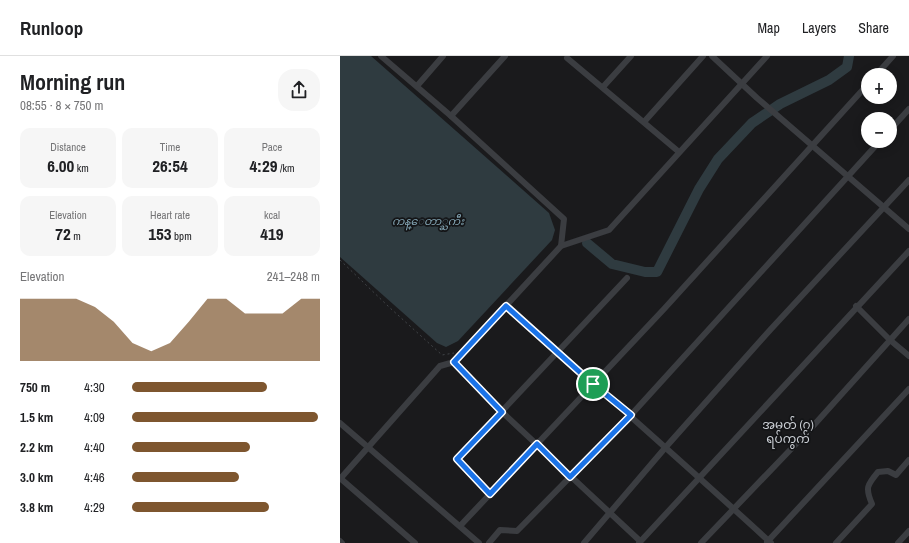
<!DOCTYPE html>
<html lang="en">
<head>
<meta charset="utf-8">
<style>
	:root { --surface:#fff; --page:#f6f6f6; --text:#202124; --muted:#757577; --line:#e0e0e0; --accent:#7e562f }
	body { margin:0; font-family:"Archivo Narrow","Noto Sans Myanmar",sans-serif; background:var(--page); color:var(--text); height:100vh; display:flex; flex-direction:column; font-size:15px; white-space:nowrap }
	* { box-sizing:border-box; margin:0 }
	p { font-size:13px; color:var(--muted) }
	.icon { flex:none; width:22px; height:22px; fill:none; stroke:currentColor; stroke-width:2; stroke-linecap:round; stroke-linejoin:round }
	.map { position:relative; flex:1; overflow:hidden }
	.details { display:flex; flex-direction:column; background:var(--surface); width:340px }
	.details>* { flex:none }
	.controls { position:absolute; left:521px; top:12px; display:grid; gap:8px }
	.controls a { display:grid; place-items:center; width:36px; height:36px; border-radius:50%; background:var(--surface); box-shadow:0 2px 10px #0003; font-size:20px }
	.pin { position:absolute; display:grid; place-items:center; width:34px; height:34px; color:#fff; margin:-17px; border:2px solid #fff; border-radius:50%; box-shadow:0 1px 4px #0007 }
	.round { display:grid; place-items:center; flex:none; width:42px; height:42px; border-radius:16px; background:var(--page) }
	.summary { display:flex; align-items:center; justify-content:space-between; height:68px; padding:0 20px }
	h1 { font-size:22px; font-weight:700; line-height:30px }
	.figures { display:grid; grid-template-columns:repeat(3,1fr); gap:6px; height:68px; padding:4px 20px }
	.figures div { display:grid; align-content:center; border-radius:10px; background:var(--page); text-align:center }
	.figures b { font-size:17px; font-weight:700 }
	.figures small { font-size:11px; font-weight:400 }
	.figures p { font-size:11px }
	.chart { height:112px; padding:8px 20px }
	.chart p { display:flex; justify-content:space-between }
	.chart svg { width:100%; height:72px; margin-top:4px; fill:var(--accent); opacity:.7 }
	ul { padding:0 20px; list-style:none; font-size:13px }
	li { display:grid; grid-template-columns:64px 48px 1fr; align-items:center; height:30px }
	li i { height:10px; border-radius:5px; background:var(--accent) }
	header { display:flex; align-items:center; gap:24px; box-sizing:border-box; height:56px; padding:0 20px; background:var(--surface); border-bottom:1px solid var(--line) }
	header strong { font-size:19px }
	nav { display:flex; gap:22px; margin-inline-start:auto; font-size:14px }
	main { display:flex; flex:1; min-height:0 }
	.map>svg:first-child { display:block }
</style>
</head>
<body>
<header>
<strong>Runloop</strong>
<nav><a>Map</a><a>Layers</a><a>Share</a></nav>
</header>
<main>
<section class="details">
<div class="summary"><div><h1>Morning run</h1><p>08:55 · 8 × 750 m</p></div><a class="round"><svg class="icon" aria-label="share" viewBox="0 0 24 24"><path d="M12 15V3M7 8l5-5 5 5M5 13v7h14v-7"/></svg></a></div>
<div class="figures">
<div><p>Distance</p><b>6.00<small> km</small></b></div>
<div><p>Time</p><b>26:54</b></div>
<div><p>Pace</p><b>4:29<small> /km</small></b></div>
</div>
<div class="figures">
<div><p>Elevation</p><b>72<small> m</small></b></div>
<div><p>Heart rate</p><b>153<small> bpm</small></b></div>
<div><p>kcal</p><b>419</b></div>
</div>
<div class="chart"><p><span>Elevation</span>241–248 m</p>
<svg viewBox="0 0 160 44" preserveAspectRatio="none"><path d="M0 44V6L10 6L20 6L30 6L40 11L50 20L60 33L70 38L80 33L90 20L100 6L110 6L120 15L130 15L140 15L150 6L160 6V44z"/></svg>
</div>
<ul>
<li><b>750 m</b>4:30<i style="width:72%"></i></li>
<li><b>1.5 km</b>4:09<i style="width:99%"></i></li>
<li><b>2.2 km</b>4:40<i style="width:63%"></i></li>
<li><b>3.0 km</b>4:46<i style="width:57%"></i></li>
<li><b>3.8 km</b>4:29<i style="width:73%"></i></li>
</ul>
</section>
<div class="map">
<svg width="569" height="487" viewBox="0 0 569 487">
	<rect width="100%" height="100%" fill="#1a1a1c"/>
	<polygon fill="#2f3b40" points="0,0 31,0 209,157 215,174 212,184 118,285 106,291 97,287 0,201"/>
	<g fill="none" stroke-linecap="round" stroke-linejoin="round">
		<polyline stroke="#2f3b40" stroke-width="10" points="247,187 272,208 305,216 317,216 359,133 378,103 412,67 440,48 489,24 507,11 509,0"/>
		<polyline stroke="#414448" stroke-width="1" stroke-dasharray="2 3" stroke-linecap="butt" points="0,204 49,251 102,299 114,297"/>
		<g stroke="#3b3d41" stroke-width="6">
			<polyline points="41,0 111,60 224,163 221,190"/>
			<polyline points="372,0 417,42 569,173"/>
			<polyline points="227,2 339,96"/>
			<polyline points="536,19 553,0"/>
			<polyline points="77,30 103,0"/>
			<polyline points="263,31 291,0"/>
			<polyline points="111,60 165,0"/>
			<polyline points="304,66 363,0"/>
			<polyline points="550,74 569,53"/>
			<path d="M167,249C254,329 344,407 431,487"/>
			<polyline points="516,250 550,284 569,300"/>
			<polyline points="114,306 162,356 300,485"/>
			<polyline points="0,367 139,487"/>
			<polyline points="0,422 75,487"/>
			<polyline points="0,423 100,310 114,306 221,190 269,174 427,0"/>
			<polyline points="150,438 117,403 287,222"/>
			<polyline points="120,470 324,253 528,28"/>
			<polyline points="0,485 2,487"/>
			<polyline points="427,486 569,333"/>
			<polyline points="149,487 160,474 177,475 291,359 540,85"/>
			<polyline points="244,487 325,392 431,273 569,124"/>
			<polyline points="299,487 569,195"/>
			<polyline points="361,487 474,369 569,263"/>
			<path d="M496,487L532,448C525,432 527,429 538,416L548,415L556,419L569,404"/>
			<polyline points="558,487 569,475"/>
		</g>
	</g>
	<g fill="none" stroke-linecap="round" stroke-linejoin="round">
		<defs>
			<polygon id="route" points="166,250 253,328 291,359 230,421 197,388 150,438 117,403 162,356 114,306"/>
		</defs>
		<use href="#route" stroke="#fff" stroke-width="8"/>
		<use href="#route" stroke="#1a73e8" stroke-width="5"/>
	</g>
	<g text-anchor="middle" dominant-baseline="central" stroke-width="3.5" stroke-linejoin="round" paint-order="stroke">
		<g font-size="11" font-style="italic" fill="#84a6b5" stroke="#141517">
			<text x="88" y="165">ကန္ေတာ္ႀကီး</text>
		</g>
		<g font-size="12" fill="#cdd1d7" stroke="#141517">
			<text x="448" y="369">အမှတ် (၇)<tspan x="448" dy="14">ရပ်ကွက်</tspan></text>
		</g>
	</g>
</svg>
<div class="controls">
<a>+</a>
<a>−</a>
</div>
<div class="pin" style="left:253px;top:328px;background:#1e9e55"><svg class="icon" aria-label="arrive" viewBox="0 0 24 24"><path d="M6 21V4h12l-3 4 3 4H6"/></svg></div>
</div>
</main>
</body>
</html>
